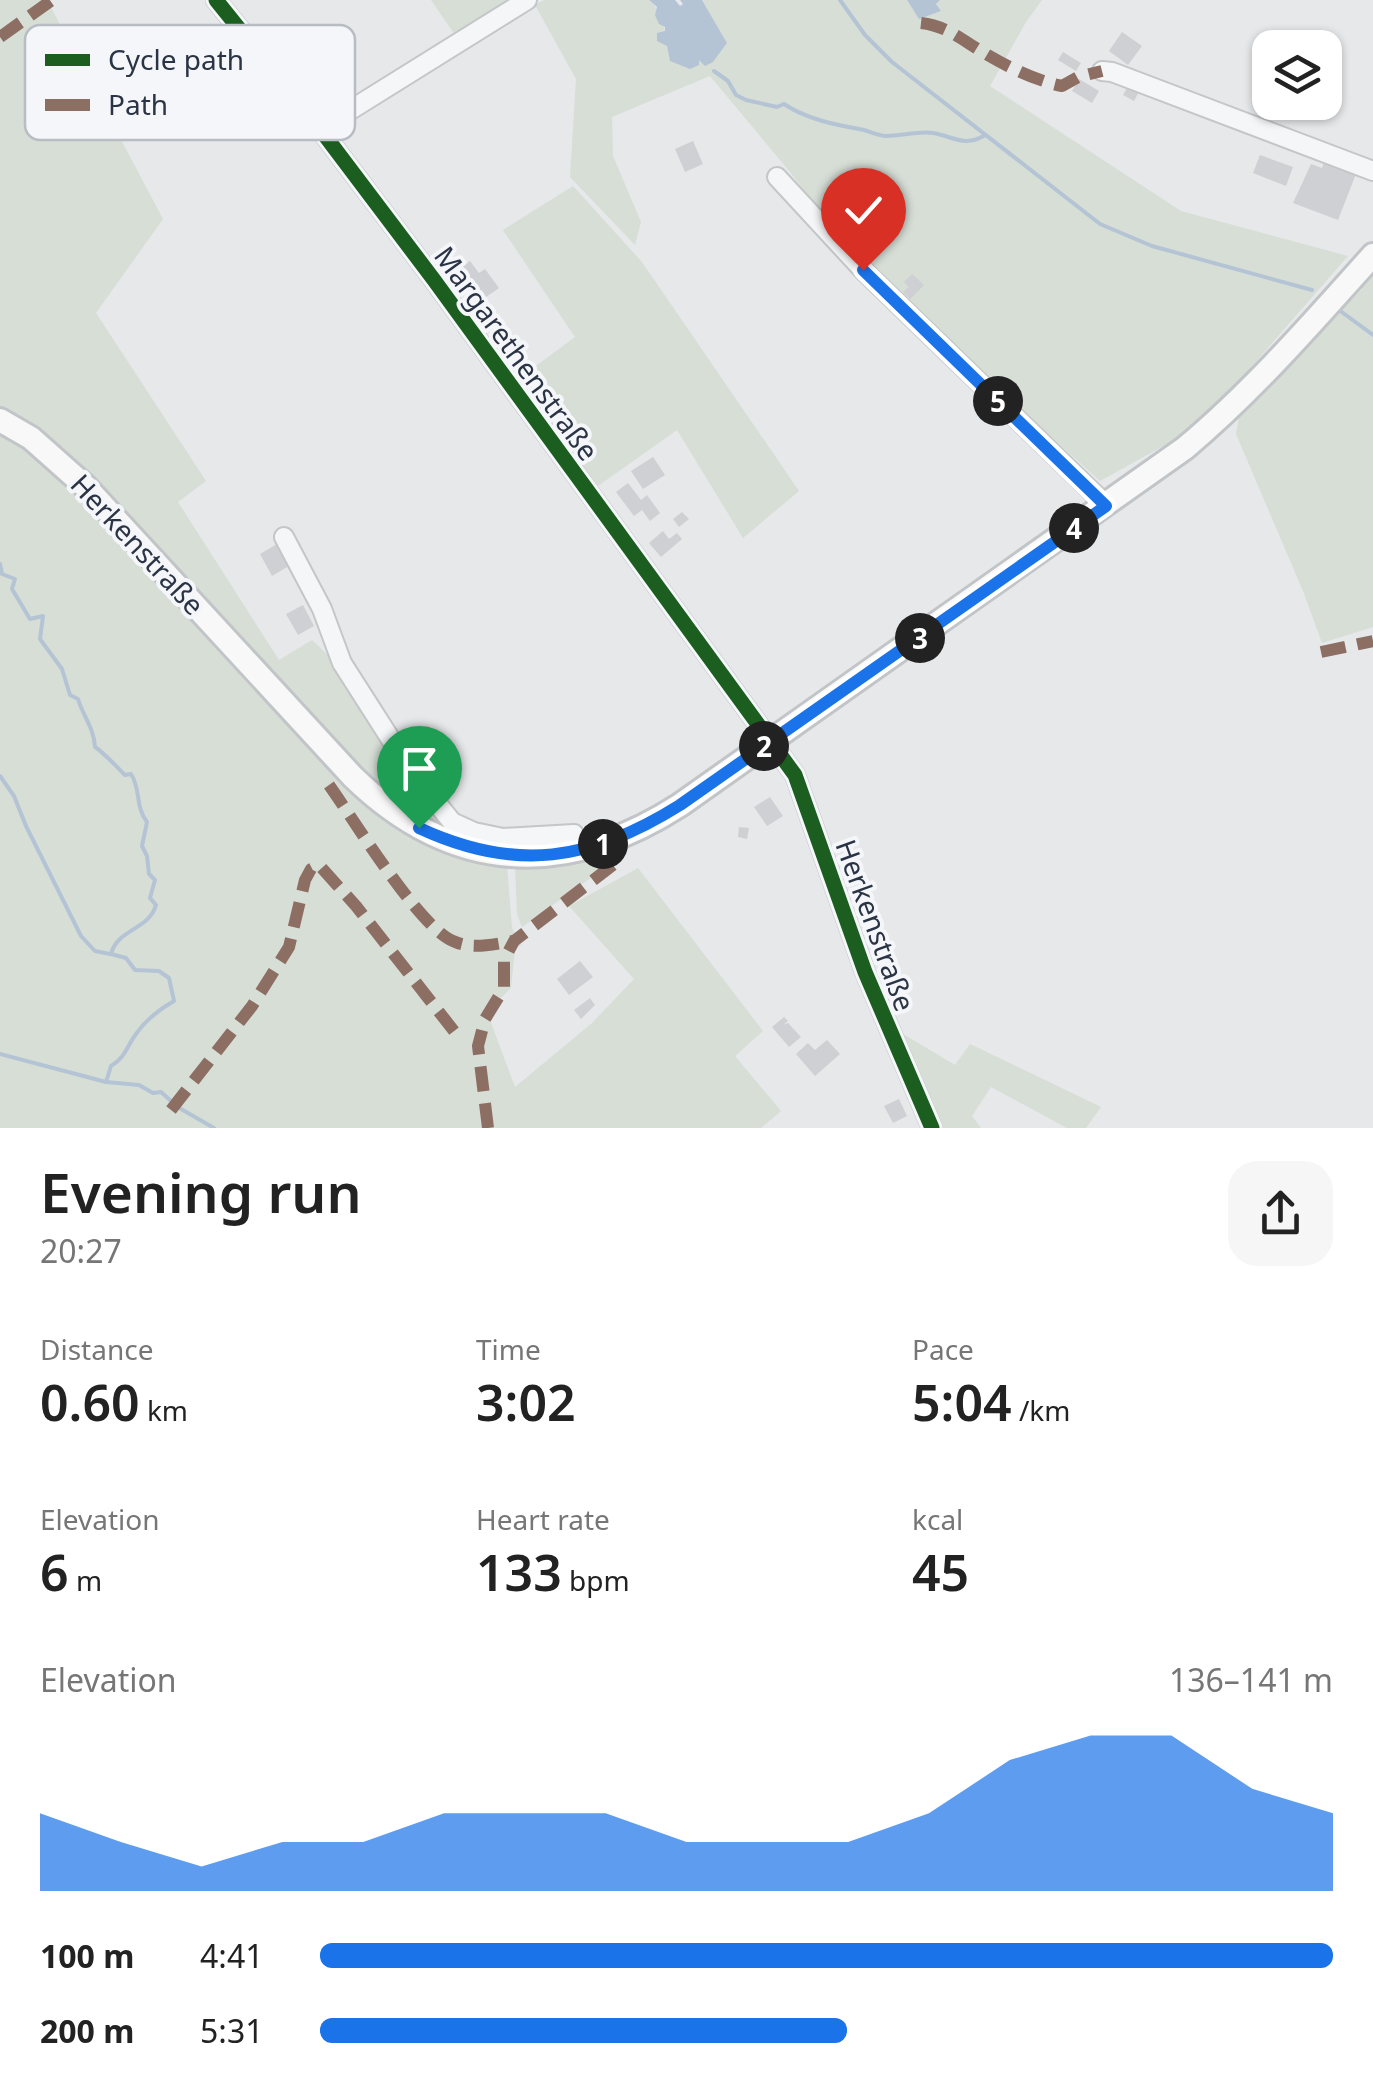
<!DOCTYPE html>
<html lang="en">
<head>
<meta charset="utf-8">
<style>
	:root { --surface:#fff; --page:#f6f6f6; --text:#222; --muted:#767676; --accent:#1a73e8 }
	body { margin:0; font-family:"Noto Sans",sans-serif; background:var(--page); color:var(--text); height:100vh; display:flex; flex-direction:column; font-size:38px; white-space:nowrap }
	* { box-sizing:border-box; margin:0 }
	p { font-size:32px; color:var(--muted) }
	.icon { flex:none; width:55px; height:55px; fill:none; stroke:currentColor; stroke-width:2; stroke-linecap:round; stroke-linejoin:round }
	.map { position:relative; height:1128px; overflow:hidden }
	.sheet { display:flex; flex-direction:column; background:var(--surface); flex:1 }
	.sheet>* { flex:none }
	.fabs { position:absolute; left:1252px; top:30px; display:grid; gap:20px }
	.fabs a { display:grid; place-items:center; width:90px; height:90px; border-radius:20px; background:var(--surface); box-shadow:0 2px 8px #0004; font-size:50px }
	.pin { position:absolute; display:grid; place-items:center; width:85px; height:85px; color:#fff; margin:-102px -42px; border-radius:50% 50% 50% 0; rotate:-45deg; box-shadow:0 0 10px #0007 }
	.pin .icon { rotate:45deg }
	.km { position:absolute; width:50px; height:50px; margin:-25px; border-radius:50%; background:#222; color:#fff; font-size:28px; line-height:50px; text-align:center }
	.round { display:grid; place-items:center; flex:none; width:105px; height:105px; border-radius:30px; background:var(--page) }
	.head { display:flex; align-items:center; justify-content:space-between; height:170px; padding:0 40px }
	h1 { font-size:55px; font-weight:600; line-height:75px }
	.metrics { display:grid; grid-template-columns:repeat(3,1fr); gap:15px; height:170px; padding:10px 40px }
	.metrics div { display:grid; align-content:center }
	.metrics b { font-size:50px; font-weight:600 }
	.metrics small { font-size:28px; font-weight:400 }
	.metrics p { font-size:28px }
	.chart { height:280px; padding:20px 40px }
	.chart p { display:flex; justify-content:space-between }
	.chart svg { width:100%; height:180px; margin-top:10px; fill:var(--accent); opacity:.7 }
	ul { padding:0 40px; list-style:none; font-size:32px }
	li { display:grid; grid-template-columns:160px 120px 1fr; align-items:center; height:75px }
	li i { height:25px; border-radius:12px; background:var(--accent) }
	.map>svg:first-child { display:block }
</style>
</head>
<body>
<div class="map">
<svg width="1373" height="1128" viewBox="0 0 1373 1128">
	<rect width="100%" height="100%" fill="#e6e8ea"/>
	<g fill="#d6ded6">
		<polygon points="0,0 47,0 163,219 96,313 206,481 178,502 279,660 312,640 337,664 449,829 400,802 360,768 157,545 62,447 0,407"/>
		<polygon points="431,0 517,0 457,38"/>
		<path d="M544,0H649C667,16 665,39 670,61L698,59L713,62L727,43L702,0H907L919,18L941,11L936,4L940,0H1042L1026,22L990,86L1181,211L1348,256L1240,380L1185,434L1100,481L918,316L889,281L846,246L790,172L710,76L612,117L613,156L641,222L635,245L570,177L576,79L535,5Z"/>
		<polygon points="573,186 642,262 799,491 743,538 677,430 598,486 517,380 575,337 503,230"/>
		<polygon points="1373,265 1373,627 1322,643 1303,591 1236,434 1239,417 1247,405 1362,289 1361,278"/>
		<path d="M0,426L38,449L389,824C414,837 441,852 469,859C482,863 496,858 507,866L512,928L521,945L515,949L511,988L487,1012L515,1087L592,1023L634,979L569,906L638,868L763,1031L735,1056L781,1111L761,1128H0Z"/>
		<polygon points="625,849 627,852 522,927 517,914 515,865 520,861 587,861"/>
		<polygon points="893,1028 955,1065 970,1044 1101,1107 1086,1128 1067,1128 991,1087 972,1116 981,1128 941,1128"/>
	</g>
	<g fill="#b4c4d5">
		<polygon points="649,0 675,0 680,6 683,4 680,0 702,0 727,43 713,62 705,66 699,60 699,65 690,69 670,61 667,46 657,41 657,33 665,31 665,27 659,24 655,15 657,7"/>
		<polygon points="907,0 940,0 936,4 941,11 919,19"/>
	</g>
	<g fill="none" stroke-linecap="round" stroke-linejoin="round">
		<g stroke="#b4c4d5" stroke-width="4">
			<polyline points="840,0 865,35 892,62 1100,224 1152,246 1312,290"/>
			<path d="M714,71L728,81L736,95L746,100L777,107L784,104C808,120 837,125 864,130C871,132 877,135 886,136C901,136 918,131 933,133C952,136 965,148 985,135"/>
			<polyline points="1339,310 1373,335"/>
			<path d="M0,564L2,574L15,579L12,589L30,619L43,616L40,639L62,669L70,695L78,699C83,716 94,728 95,747C103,752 118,768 125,775L131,774C141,789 135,807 147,822L142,846L147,856L149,874L155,880L150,898L156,905C149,930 117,929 111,954L126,958L135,970L159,971L169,978L174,1001C160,1009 145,1021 136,1034C127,1046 125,1058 111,1066L106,1082L139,1085L153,1093L161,1092L171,1101"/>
			<polyline points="0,776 14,796 26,826 81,936 95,951 110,954"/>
			<polyline points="0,1054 106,1082"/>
			<polyline points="181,1109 214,1128"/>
		</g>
	</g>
	<g fill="#ced0d3">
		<polygon points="1122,32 1142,46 1128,65 1109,51"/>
		<polygon points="1063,52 1081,63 1076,71 1058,60"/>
		<polygon points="1079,79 1099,91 1092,103 1072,91"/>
		<polygon points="1129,84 1140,90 1134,101 1123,95"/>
		<polygon points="693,141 703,164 685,172 675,149"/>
		<polygon points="1260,155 1293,167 1286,186 1253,173"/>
		<polygon points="1324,162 1356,174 1338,220 1293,203 1311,164 1322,168"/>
		<polygon points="470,261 479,273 485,269 499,288 486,297 481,290 472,296 455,272"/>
		<polygon points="912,274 924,285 910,299 903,292 909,287 904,282"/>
		<polygon points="653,457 665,475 643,489 631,471"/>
		<polygon points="628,483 641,500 647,495 660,513 650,521 642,510 634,516 616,492"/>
		<polygon points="682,512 689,519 679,527 673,519"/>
		<polygon points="663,531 669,539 677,533 682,539 661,557 649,543"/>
		<polygon points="277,544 289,566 272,576 260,554"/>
		<polygon points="303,605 314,626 298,635 286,614"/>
		<polygon points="770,797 783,816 767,826 754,807"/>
		<polygon points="739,827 749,828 747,839 738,837"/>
		<polygon points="580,961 593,977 569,995 557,979"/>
		<polygon points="590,998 595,1005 581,1019 574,1010"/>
		<polygon points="784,1017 788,1021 783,1025 788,1023 801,1037 789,1047 772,1027"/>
		<polygon points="827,1040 840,1054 815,1076 796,1054 808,1043 815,1050"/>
		<polygon points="899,1099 907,1116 893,1123 884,1106"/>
	</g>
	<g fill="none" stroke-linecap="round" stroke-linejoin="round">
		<defs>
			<g id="minor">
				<polyline points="216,0 320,129 434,280 795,775 865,972 932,1128"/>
				<polyline points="1102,71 1112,72 1373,171"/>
				<polyline points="320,129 527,0"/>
				<polyline points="777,177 863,270 1106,505"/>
				<polyline points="284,537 322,609 342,663 411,771 452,822 474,832 503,838 574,834 584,850"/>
			</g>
			<path id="major" d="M0,420L31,438L85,486L353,777C453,874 565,879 680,805L1185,448C1254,390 1313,322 1373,255"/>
		</defs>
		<use href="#minor" stroke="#c4c6c8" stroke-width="22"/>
		<use href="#major" stroke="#c2c5c8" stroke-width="28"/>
		<use href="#minor" stroke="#f5f6f7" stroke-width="18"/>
		<use href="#major" stroke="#f8f8f8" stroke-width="22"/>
		<g stroke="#8d6e63" stroke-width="12" stroke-dasharray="25 12" stroke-linecap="butt">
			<path d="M921,23C948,26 963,41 986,54C1008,67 1037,81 1062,86L1078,77L1102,71"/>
			<polyline points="0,37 52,0"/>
			<polyline points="1321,652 1373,641"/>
			<path d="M329,785C354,820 419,927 453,941C472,950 494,944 514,941"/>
			<polyline points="171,1110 252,1006 289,947 305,880 311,869 319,865 356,906 461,1040"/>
			<polyline points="488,1128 478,1046 485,1019 504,988 504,960 514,941 613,865"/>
		</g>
		<defs>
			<polyline id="cycleway" points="216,0 320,129 434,280 795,775 865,972 932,1128"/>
		</defs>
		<use href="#cycleway" stroke="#f4f6f9" stroke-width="21"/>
		<use href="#cycleway" stroke="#1b5e20" stroke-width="15"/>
	</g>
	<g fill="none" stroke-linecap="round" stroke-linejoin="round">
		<defs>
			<path id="route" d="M419,828C516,873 591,861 680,805L1106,506L863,270"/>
		</defs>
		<use href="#route" stroke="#fff" stroke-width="20"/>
		<use href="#route" stroke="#1a73e8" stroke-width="12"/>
	</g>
	<g text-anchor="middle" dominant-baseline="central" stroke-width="8" stroke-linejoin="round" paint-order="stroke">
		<g font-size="28" fill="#2b3445" stroke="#f4f6f9">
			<text transform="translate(517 353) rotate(54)">Margarethenstraße</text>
			<text transform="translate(138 544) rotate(47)">Herkenstraße</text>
			<text transform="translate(876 925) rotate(70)">Herkenstraße</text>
		</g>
	</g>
	<rect x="25" y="25" width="330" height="115" rx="15" fill="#f4f6f9" stroke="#b8bcc3" stroke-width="2.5"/>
	<rect x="45" y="54" width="45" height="12" fill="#1b5e20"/>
	<rect x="45" y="99" width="45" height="12" fill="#8d6e63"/>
	<g font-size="28" fill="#2b3445">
		<text x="108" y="70">Cycle path</text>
		<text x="108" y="115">Path</text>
	</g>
</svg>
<div class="fabs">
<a><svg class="icon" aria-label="layers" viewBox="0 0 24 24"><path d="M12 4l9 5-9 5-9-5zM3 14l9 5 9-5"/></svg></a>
</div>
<div class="pin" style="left:419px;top:828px;background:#1e9e55"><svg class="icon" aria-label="arrive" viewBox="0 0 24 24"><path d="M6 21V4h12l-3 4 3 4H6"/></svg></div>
<div class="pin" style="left:863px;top:270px;background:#d93025"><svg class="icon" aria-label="check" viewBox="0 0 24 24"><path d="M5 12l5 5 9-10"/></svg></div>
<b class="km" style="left:603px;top:844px">1</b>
<b class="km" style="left:764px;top:746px">2</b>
<b class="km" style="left:920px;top:638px">3</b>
<b class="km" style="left:1074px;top:528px">4</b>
<b class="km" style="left:998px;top:401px">5</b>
</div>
<section class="sheet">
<div class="head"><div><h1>Evening run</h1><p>20:27</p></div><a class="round"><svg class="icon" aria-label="share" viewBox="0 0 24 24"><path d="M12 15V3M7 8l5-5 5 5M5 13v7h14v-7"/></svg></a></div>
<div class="metrics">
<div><p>Distance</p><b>0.60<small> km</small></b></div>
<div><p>Time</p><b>3:02</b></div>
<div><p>Pace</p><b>5:04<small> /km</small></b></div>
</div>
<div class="metrics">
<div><p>Elevation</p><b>6<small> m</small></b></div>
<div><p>Heart rate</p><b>133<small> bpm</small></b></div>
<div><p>kcal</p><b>45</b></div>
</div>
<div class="chart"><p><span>Elevation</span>136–141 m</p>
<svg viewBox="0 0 160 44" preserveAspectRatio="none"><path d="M0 44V25L10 32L20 38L30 32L40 32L50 25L60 25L70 25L80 32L90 32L100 32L110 25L120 12L130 6L140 6L150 19L160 25V44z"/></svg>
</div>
<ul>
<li><b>100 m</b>4:41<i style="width:100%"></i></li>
<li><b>200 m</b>5:31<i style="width:52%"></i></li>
</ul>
</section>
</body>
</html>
